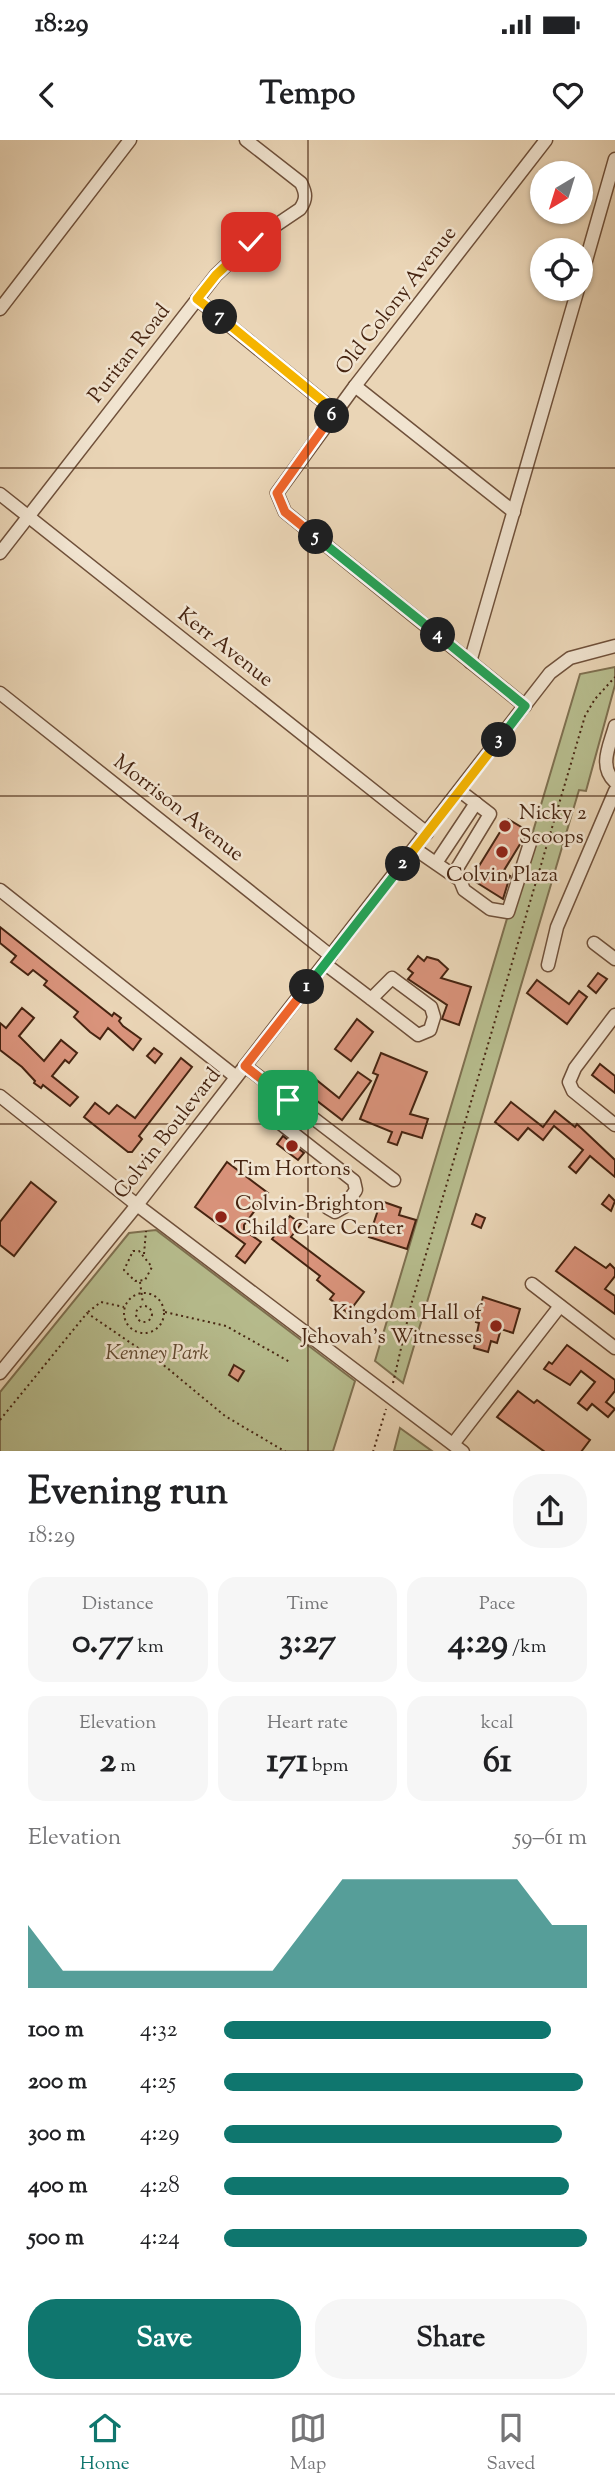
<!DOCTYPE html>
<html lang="en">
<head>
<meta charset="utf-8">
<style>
	:root { --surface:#fff; --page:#f6f6f6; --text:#202124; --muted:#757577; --line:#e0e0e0; --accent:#0f766e }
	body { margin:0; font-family:"Sorts Mill Goudy",serif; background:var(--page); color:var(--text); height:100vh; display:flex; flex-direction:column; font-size:26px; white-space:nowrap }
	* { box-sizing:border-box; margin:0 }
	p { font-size:23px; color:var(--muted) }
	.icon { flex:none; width:38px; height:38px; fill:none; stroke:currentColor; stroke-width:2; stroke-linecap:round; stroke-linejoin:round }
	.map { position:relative; height:1311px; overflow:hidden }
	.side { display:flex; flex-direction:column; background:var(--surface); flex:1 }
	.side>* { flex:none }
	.needle { width:46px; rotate:218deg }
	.controls { position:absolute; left:530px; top:21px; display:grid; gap:14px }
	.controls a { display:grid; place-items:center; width:63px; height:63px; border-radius:50%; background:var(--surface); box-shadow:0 2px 5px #0004; font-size:35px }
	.pin { position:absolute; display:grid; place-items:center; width:60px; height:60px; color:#fff; margin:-30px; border-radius:14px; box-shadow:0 4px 10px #0006 }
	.km { position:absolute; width:35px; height:35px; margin:-18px; border-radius:50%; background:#222; color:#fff; font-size:19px; line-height:35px; text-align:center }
	.round { display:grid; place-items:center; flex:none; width:74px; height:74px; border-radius:28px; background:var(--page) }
	.summary { display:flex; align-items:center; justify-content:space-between; height:119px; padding:0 28px }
	h1 { font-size:38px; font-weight:700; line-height:52px }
	.figures { display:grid; grid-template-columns:repeat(3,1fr); gap:10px; height:119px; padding:7px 28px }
	.figures div { display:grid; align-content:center; border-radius:18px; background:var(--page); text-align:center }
	.figures b { font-size:35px; font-weight:700 }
	.figures small { font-size:19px; font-weight:400 }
	.figures p { font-size:19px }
	.chart { height:196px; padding:14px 28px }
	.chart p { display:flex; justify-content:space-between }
	.chart svg { width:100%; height:126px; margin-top:7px; fill:var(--accent); opacity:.7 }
	.cta { display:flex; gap:14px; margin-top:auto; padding:14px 28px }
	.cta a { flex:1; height:80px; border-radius:28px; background:var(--accent); color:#fff; font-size:28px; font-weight:700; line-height:80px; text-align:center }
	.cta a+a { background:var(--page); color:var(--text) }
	ul { padding:0 28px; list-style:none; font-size:23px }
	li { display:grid; grid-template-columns:112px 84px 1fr; align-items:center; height:52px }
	li i { height:18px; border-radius:9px; background:var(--accent) }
	.status { display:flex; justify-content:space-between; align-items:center; height:49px; padding:0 35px; background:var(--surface); direction:ltr }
	.status svg { height:19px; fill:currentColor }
	header { display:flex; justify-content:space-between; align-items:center; height:91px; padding:0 28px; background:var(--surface); font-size:32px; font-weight:700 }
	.tab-bar { display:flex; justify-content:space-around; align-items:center; height:98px; border-top:2px solid var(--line); background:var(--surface); font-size:19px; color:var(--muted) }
	.tab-bar a { display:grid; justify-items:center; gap:4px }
	.tab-bar .on { color:var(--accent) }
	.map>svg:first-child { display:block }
</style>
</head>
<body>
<div class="status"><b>18:29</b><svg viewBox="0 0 49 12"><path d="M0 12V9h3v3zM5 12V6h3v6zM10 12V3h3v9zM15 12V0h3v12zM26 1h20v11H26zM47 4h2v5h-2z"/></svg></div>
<header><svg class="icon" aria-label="back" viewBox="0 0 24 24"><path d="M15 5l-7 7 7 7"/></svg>Tempo<svg class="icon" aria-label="heart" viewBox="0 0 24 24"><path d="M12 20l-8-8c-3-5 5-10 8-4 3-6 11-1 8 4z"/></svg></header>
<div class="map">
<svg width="615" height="1312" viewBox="0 0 615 1312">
	<rect width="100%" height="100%" fill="#ead5b6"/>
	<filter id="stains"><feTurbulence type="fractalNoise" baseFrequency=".00286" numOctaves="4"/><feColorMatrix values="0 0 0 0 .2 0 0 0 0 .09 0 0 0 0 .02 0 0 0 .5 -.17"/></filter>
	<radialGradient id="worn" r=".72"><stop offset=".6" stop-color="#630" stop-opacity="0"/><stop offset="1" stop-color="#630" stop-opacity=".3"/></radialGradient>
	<g fill="#b7bd8e" stroke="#7e7050" stroke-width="2">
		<polygon points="615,527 615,545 586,651 579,650 403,1243 375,1221 580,534"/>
		<polygon points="156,1090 355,1241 333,1311 0,1312 0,1252 129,1093"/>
		<polygon points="400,1288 432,1311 394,1311"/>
	</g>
	<g fill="#d9937b" stroke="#462411" stroke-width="2">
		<polygon points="508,679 528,691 503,732 510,736 503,759 471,739"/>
		<polygon points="0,787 112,876 114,873 121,878 119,881 123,886 141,899 133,910 108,888 100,899 90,892 74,877 78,872 44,845 47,841 33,830 28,835 11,822 16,816 0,803"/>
		<polygon points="418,816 424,821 427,817 438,820 448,829 441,838 471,847 459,885 442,879 447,865 408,839 413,833 408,829"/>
		<polygon points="598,833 607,839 596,853 588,846"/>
		<polygon points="537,840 569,864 579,851 587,857 567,884 527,853"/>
		<polygon points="22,868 34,878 19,896 44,921 61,900 77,913 69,923 65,920 52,936 78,957 70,966 43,945 41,948 34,943 35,941 22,927 0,910 0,883 6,888"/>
		<polygon points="357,879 373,892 351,921 335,909"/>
		<polygon points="154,908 162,914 155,923 147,916"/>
		<polygon points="381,913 427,932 410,974 428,979 422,998 402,992 397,1005 388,1002 392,992 360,979 378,935 373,933"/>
		<polygon points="181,918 192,927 139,996 142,999 132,1012 128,1012 84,977 95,963 109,974 117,965 135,978"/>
		<polygon points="600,924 615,936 615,953 592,935"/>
		<polygon points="358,932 371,941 342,980 299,947 309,934 339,958"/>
		<polygon points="511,962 543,987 555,971 575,987 577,984 615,1020 615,1037 590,1016 576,1033 569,1027 583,1010 554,986 543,1000 528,988 518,1000 495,982"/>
		<polygon points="283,996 304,1013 298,1020 277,1004"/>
		<polygon points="227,1022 268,1053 244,1085 244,1090 261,1102 245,1123 236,1116 245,1104 195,1067"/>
		<polygon points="31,1042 56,1062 14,1116 0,1105 0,1082"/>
		<polygon points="609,1055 615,1061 611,1071 602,1064"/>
		<polygon points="381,1061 401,1068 399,1075 416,1080 407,1109 369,1097"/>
		<polygon points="476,1074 485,1078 481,1088 472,1084"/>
		<polygon points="290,1076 301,1084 291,1097 364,1152 348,1173 330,1159 334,1154 317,1140 320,1136 272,1099"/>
		<polygon points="575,1107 606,1128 610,1124 615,1129 615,1136 605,1149 615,1156 615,1174 556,1131"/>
		<polygon points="483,1157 520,1169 513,1193 501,1189 497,1203 491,1201 488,1212 474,1208 479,1183 476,1182"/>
		<polygon points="567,1205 615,1240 615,1251 606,1262 615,1269 608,1277 592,1264 587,1270 578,1263 595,1242 581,1231 570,1245 544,1229 549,1222 552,1224"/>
		<polygon points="234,1225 244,1231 238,1241 229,1235"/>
		<polygon points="518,1251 534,1263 537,1260 590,1300 581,1312 545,1312 497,1277"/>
	</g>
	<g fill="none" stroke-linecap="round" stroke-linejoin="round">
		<defs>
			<g id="minor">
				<polyline points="581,138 615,19"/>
				<polyline points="197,159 336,272"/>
				<polyline points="0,169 130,0"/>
				<polyline points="355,246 514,372"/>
				<polyline points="0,354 427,693"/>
				<path d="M0,413L216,135L251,102L300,69C307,59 306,53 301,43L246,0"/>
				<polyline points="470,522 578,149"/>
				<polyline points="0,553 331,816"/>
				<polyline points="525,566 285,372 277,353 355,246 546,0"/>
				<path d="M615,586C610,605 598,626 615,642"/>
				<polyline points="415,709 460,740 464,750 490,769 508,772 531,700"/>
				<polyline points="436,723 476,663"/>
				<polyline points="453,735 490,674 460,651"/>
				<polyline points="0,750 236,937"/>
				<polyline points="594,803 615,819"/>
				<path d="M325,824C356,847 387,871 418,895L430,890L434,877L431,867L392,838L371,859"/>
				<polyline points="548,825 557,787 615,651"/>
				<polyline points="615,875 575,928 569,942 573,951 615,985"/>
				<polyline points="245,926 394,1040"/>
				<polyline points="0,956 137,1065 463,1312"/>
				<polyline points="275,979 354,1041 356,1050 344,1067 335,1072 328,1068"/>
				<polyline points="532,1144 615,1208"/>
				<polyline points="0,1233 137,1065 550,533 570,518 615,506"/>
				<polyline points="453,1304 560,1166"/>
			</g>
		</defs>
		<use href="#minor" stroke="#6f503a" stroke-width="15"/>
		<g stroke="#462411" stroke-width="2" stroke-dasharray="2 3.5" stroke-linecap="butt">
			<polygon points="133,1111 139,1111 152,1127 145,1140 135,1141 124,1130"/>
			<polyline points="144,1114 146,1091"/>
			<polyline points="140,1142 143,1164"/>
			<circle cx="144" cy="1173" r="20"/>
			<circle cx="144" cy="1174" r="8"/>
			<polyline points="88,1172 101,1162 124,1167"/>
			<polyline points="165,1172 226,1186 290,1222"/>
			<polyline points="393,1243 411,1165 585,576 595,559 615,537"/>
			<polyline points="0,1280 87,1173 166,1227 225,1276 286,1312"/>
			<polyline points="373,1312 386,1269"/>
		</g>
		<use href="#minor" stroke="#f1e4d0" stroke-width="12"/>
	</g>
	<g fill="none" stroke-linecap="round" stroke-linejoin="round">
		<defs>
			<polyline id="split-1" points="288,960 245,926 307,847"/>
			<polyline id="split-2" points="307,847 403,724"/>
			<polyline id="split-3" points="403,724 499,600"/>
			<polyline id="split-4" points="438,495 525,566 499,600"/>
			<polyline id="split-5" points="316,397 438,495"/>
			<polyline id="split-6" points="316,397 285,372 277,353 332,276"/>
			<polyline id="split-7" points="220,177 336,272 332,276"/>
			<polyline id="split-8" points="220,177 197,159 216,135 251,102"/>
		</defs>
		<use href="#split-1" stroke="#fff" stroke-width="14"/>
		<use href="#split-2" stroke="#fff" stroke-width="14"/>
		<use href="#split-3" stroke="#fff" stroke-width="14"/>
		<use href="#split-4" stroke="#fff" stroke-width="14"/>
		<use href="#split-5" stroke="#fff" stroke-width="14"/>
		<use href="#split-6" stroke="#fff" stroke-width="14"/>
		<use href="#split-7" stroke="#fff" stroke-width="14"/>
		<use href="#split-8" stroke="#fff" stroke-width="14"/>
		<use href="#split-1" stroke="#f0652b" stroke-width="9"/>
		<use href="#split-2" stroke="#22a559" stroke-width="9"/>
		<use href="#split-3" stroke="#f5b400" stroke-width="9"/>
		<use href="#split-4" stroke="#22a559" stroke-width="9"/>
		<use href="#split-5" stroke="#22a559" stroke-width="9"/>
		<use href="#split-6" stroke="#f0652b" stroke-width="9"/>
		<use href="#split-7" stroke="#f5b400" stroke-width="9"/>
		<use href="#split-8" stroke="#f5b400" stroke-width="9"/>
	</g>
	<path fill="none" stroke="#462411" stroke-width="2" stroke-opacity="0.55" d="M308,0V1312M0,328H615M0,656H615M0,984H615"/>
	<g fill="#8f2418" stroke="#f1e4d0" stroke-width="2.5">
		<circle cx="505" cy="686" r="7"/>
		<circle cx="502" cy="712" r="7"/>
		<circle cx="292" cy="1006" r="7"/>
		<circle cx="221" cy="1077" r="7"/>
		<circle cx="496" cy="1186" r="7"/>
	</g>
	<g text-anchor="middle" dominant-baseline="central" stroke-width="5" stroke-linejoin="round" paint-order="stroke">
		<g font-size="21" fill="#462411" stroke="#f1e4d0">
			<text transform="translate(397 161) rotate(-52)">Old Colony Avenue</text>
			<text transform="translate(130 214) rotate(-52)">Puritan Road</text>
			<text transform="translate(225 508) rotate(38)">Kerr Avenue</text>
			<text transform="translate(178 669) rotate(38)">Morrison Avenue</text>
			<text transform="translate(168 994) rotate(-52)">Colvin Boulevard</text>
		</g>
		<g font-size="21" fill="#462411" stroke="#f1e4d0" text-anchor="start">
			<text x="519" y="674">Nicky 2<tspan x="519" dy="24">Scoops</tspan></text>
			<text x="502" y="736" text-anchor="middle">Colvin Plaza</text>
			<text x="292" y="1030" text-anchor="middle">Tim Hortons</text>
			<text x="235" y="1065">Colvin-Brighton<tspan x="235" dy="24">Child Care Center</tspan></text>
			<text x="482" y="1174" text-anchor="end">Kingdom Hall of<tspan x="482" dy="24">Jehovah’s Witnesses</tspan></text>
		</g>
		<g font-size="21" font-style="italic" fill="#624a30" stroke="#f1e4d0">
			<text x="157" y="1214">Kenney Park</text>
		</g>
	</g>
	<rect width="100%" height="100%" filter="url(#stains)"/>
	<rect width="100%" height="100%" fill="url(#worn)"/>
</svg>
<div class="controls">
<a><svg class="needle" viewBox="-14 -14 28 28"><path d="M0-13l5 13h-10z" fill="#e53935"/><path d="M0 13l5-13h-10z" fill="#757577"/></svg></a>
<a><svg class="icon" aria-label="locate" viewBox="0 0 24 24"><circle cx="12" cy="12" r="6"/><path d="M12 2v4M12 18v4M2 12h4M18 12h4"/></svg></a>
</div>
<div class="pin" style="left:288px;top:960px;background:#1e9e55"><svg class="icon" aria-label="arrive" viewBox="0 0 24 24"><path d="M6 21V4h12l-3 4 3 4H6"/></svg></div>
<div class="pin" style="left:251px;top:102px;background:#d93025"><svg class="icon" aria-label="check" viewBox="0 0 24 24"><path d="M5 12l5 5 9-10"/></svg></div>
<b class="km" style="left:307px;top:847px">1</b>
<b class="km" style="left:403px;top:724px">2</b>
<b class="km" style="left:499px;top:600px">3</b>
<b class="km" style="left:438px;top:495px">4</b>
<b class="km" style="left:316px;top:397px">5</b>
<b class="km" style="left:332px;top:276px">6</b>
<b class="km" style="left:220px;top:177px">7</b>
</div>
<section class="side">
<div class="summary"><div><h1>Evening run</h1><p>18:29</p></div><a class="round"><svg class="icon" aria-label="share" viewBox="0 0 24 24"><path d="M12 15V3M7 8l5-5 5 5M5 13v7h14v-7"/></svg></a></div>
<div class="figures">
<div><p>Distance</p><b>0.77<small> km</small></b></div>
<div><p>Time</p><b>3:27</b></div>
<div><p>Pace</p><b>4:29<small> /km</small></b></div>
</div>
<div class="figures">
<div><p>Elevation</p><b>2<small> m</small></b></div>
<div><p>Heart rate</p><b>171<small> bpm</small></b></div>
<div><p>kcal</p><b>61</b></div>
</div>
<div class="chart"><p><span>Elevation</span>59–61 m</p>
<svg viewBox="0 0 160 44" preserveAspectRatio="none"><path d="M0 44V22L10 38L20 38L30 38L40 38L50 38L60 38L70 38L80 22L90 6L100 6L110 6L120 6L130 6L140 6L150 22L160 22V44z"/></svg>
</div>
<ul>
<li><b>100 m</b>4:32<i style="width:90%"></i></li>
<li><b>200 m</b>4:25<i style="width:99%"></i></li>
<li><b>300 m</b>4:29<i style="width:93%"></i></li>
<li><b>400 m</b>4:28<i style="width:95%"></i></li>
<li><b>500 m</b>4:24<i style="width:100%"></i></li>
</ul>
<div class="cta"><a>Save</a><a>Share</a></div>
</section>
<nav class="tab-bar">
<a class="on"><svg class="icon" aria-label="home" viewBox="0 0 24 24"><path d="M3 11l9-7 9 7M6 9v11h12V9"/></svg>Home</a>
<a><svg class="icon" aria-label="map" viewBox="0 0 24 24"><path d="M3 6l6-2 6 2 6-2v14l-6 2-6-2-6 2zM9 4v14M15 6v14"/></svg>Map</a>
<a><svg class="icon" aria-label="saved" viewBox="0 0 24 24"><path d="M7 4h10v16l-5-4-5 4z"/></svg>Saved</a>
</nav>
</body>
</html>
